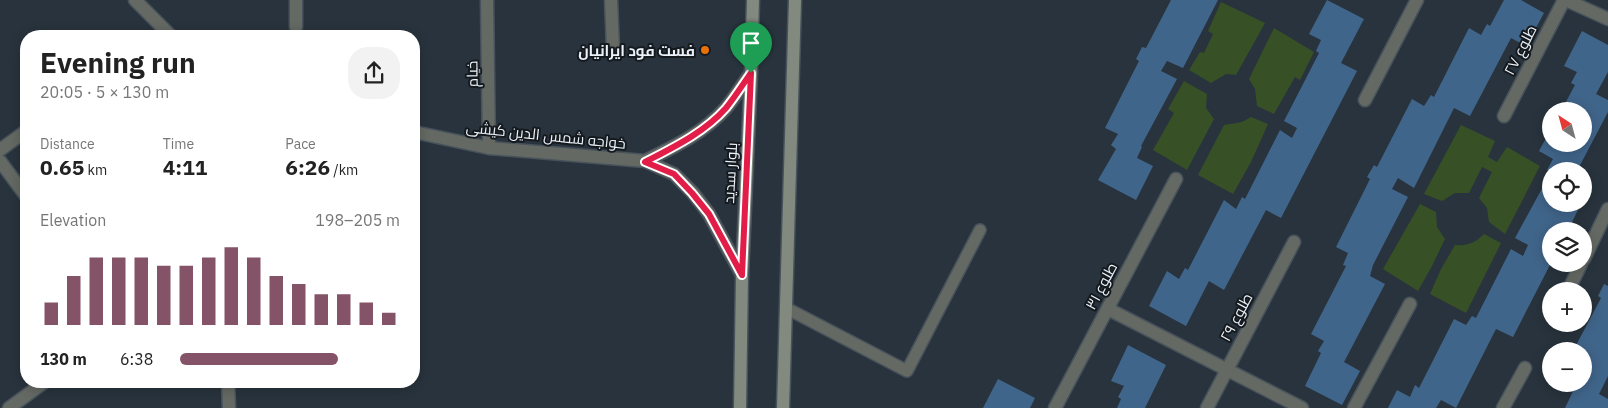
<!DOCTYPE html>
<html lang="en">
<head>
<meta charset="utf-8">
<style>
	:root { --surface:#fff; --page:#f2f2f2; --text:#222; --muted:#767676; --accent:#855368 }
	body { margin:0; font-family:"IBM Plex Sans",Cairo,sans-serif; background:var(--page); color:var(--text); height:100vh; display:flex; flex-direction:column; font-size:19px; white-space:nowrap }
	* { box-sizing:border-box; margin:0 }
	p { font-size:16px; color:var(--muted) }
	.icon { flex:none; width:28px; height:28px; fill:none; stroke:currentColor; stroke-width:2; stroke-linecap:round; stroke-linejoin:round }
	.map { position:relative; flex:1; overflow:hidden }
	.drawer { position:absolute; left:20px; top:30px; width:400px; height:358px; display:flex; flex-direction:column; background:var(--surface); border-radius:20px; box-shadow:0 2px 12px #0003 }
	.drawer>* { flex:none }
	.needle { width:32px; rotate:324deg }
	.fabs { position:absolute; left:1542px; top:102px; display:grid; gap:10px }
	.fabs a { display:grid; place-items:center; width:50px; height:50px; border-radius:50%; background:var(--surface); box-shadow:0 2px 12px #0003; font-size:25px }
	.pin { position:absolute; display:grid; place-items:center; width:42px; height:42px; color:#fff; margin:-51px -21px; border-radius:50% 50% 50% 0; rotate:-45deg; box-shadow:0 0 5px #0007 }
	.pin .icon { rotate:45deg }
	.round { display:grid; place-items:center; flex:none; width:52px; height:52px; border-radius:20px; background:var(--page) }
	.overview { display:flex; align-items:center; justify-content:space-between; height:85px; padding:0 20px }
	h1 { font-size:28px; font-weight:700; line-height:38px }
	.figures { display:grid; grid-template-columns:repeat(3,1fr); gap:8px; height:85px; padding:5px 20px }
	.figures div { display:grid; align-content:center }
	.figures b { font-size:21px; font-weight:700 }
	.figures small { font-size:14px; font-weight:400 }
	.figures p { font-size:14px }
	.chart { height:140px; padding:10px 20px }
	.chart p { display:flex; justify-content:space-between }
	.chart svg { width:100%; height:90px; margin-top:5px; stroke:var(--accent); stroke-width:6 }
	ul { padding:0 20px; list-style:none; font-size:16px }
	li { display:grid; grid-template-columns:80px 60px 1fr; align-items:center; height:38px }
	li i { height:12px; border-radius:6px; background:var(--accent) }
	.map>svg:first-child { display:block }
</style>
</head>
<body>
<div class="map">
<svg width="1608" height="408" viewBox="0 0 1608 408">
	<rect width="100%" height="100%" fill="#28333d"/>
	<g fill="#385026">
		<polygon points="1221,2 1265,23 1236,75 1226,74 1211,83 1189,70 1200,52 1204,53 1213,34 1208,31"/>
		<polygon points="1274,28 1314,52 1300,80 1295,77 1274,114 1257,106 1255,89 1249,79"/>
		<polygon points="1184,81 1207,94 1206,108 1214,119 1187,170 1153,150 1174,113 1168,109"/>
		<polygon points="1251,117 1268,124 1251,162 1233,194 1198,175 1224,125 1242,122"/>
		<polygon points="1461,125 1495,141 1488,157 1497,162 1507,147 1540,166 1505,234 1489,222 1487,208 1479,198 1492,172 1482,167 1469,193 1455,193 1442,201 1424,194"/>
		<polygon points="1420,204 1436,212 1437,227 1445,239 1432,266 1418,291 1383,269"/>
		<path d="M1484,234L1501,243L1466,313L1430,294L1441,269L1455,245C1468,246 1475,243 1484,234Z"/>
	</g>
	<g fill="#40658a">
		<polygon points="1171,0 1218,0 1183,68 1167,61 1161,71 1177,79 1141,146 1142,147 1137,158 1153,166 1136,200 1098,180 1116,149 1111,145 1118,134 1105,128 1139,61 1136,59 1142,47 1146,48"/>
		<polygon points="1327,0 1364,19 1341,63 1357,71 1281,218 1266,210 1224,290 1209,281 1186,326 1149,306 1167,271 1179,279 1185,268 1188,270 1224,200 1236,209 1242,197 1245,199 1280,130 1292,138 1297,128 1284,121 1319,53 1316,51 1321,40 1309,34"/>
		<polygon points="1504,0 1521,0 1544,13 1526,46 1511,38 1470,116 1454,108 1414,188 1398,178 1392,189 1408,197 1373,265 1370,276 1385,284 1344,362 1360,371 1342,405 1305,386 1321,353 1318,351 1324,341 1311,334 1346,266 1343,265 1348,253 1336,247 1370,179 1367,177 1374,165 1377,167 1412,99 1424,106 1431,95 1434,97 1469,28 1481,35 1487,24 1490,26"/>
		<polygon points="1582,31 1608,45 1608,72 1596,94 1608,100 1608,112 1577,171 1551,171 1551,204 1581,204 1571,224 1567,231 1551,231 1551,263 1513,337 1496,329 1456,408 1441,400 1436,408 1388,408 1397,390 1410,397 1415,385 1419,388 1454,319 1466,325 1472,316 1476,318 1511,249 1523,256 1528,245 1515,238 1551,172 1547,170 1553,159 1539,151 1551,129 1551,144 1584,144 1584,111 1561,111 1575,85 1571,83 1577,72 1564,66"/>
		<polygon points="1604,284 1608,286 1608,376 1599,394 1608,399 1608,408 1565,408 1576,385 1574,384 1584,384 1584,351 1573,351 1601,298 1598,296"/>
		<polygon points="1128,345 1166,365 1145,408 1117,408 1121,399 1118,397 1124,386 1111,381"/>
		<polygon points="998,379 1035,398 1030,408 983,408"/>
	</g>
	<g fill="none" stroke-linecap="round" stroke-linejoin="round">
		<defs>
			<polyline id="service" points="786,308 907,371 980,230"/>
			<g id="minor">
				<polyline points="296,0 296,27"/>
				<polyline points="487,0 489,148"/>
				<polyline points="611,0 613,48"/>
				<polyline points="1566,0 1608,19"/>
				<polyline points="1365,100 1417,0"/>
				<polyline points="1504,116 1564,0"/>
				<polyline points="0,150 26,131"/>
				<polyline points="0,161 26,196"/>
				<polyline points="1584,259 1608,209"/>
				<polyline points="1568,291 1581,264"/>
				<polyline points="1108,309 1302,408"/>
				<polyline points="228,381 229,408"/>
				<polyline points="9,408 46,381"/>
				<polyline points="1055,408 1176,179"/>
				<polyline points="1207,408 1294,242"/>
				<polyline points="1354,408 1410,304"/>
				<polyline points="1503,408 1525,368"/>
			</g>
			<g id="tertiary">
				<polyline points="135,0 171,36"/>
				<polyline points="414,132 489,148 645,161 674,174 693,193 709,214 742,275"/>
				<path d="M645,161C674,147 705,132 726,108C735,97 743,84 751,73"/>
			</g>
			<g id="secondary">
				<polyline points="740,408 742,275 751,73 753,0"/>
				<polyline points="783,408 795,0"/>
			</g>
		</defs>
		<use href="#service" stroke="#47525b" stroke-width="14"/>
		<use href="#minor" stroke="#47525b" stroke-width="15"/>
		<use href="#tertiary" stroke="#47525b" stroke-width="15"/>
		<use href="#secondary" stroke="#47525b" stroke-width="15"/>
		<use href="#service" stroke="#656963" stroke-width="11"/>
		<use href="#minor" stroke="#656963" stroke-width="12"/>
		<use href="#tertiary" stroke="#656963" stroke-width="12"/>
		<use href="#secondary" stroke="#82897f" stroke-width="12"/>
	</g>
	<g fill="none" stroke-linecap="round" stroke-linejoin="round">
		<defs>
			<path id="route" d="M751,73L742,275L709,214L692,193L674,174L645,162C674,147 705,132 726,108C735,97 743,84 751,73Z"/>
		</defs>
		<use href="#route" stroke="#fff" stroke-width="10"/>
		<use href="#route" stroke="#e11d48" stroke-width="6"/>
	</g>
	<circle fill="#e8710a" stroke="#151a1f" stroke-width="2" cx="705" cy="50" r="5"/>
	<g text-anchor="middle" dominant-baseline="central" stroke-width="4" stroke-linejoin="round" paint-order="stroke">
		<g font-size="15" font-weight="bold" fill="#ecf2fa" stroke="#151a1f" text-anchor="end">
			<text x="695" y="50">فست فود ایرانیان</text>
		</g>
		<g font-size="15" fill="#ecf2fa" stroke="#151a1f">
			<text transform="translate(1520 50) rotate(-63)">طلوع ۲۷</text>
			<text transform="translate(472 74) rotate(-91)">خیام</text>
			<text transform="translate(546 135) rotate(6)">خواجه شمس الدين كيشی</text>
			<text transform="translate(730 173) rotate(-87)">بلوار سدید</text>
			<text transform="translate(1101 286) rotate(-62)">طلوع ۳۱</text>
			<text transform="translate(1236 317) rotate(-62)">طلوع ۲۹</text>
		</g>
	</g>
</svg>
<div class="fabs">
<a><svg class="needle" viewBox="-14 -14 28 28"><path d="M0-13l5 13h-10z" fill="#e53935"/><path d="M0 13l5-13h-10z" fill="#767676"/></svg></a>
<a><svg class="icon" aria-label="locate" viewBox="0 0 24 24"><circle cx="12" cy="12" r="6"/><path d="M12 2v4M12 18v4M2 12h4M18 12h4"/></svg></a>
<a><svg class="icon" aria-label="layers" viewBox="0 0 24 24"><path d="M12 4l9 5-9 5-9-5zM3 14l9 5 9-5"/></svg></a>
<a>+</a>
<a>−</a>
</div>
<div class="pin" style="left:751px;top:73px;background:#1e9e55"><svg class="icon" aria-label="arrive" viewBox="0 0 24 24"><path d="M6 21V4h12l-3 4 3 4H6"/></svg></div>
<section class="drawer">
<div class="overview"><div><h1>Evening run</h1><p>20:05 · 5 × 130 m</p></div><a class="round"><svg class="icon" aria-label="share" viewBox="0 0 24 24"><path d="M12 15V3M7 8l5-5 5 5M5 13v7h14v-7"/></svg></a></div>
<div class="figures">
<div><p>Distance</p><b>0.65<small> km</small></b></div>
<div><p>Time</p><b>4:11</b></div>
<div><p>Pace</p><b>6:26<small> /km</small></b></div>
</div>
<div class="chart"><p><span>Elevation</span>198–205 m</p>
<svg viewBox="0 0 160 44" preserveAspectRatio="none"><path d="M5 44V33M15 44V20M25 44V11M35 44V11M45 44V11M55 44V15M65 44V15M75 44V11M85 44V6M95 44V11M105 44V20M115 44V24M125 44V29M135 44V29M145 44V33M155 44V38"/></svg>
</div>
<ul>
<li><b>130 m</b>6:38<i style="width:72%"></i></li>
</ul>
</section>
</div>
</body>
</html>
